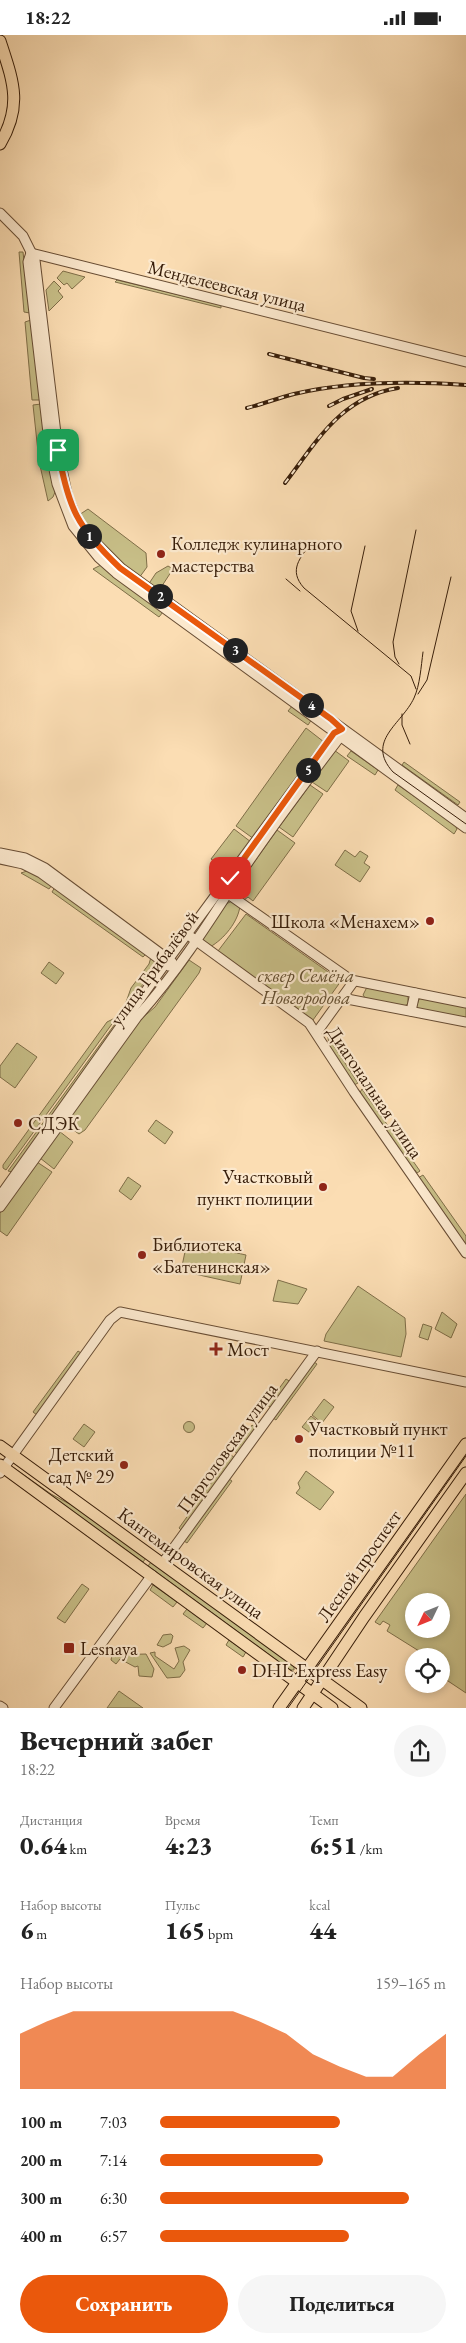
<!DOCTYPE html>
<html lang="ru">
<head>
<meta charset="utf-8">
<style>
	:root { --surface:#fff; --page:#f6f6f6; --text:#222; --muted:#767676; --accent:#ea580c }
	body { margin:0; font-family:"EB Garamond",serif; background:var(--page); color:var(--text); height:100vh; display:flex; flex-direction:column; font-size:19px; white-space:nowrap }
	* { box-sizing:border-box; margin:0 }
	p { font-size:16px; color:var(--muted) }
	.icon { flex:none; width:28px; height:28px; fill:none; stroke:currentColor; stroke-width:2; stroke-linecap:round; stroke-linejoin:round }
	.map { position:relative; height:1673px; overflow:hidden }
	.sheet { display:flex; flex-direction:column; background:var(--surface); flex:1 }
	.sheet>* { flex:none }
	.needle { width:32px; rotate:227deg }
	.tools { position:absolute; left:405px; top:1558px; display:grid; gap:10px }
	.tools a { display:grid; place-items:center; width:45px; height:45px; border-radius:50%; background:var(--surface); box-shadow:0 2px 8px #0003; font-size:25px }
	.pin { position:absolute; display:grid; place-items:center; width:42px; height:42px; color:#fff; margin:-21px; border-radius:10px; box-shadow:0 2px 8px #0006 }
	.km { position:absolute; width:25px; height:25px; margin:-12px; border-radius:50%; background:#222; color:#fff; font-size:14px; line-height:25px; text-align:center }
	.round { display:grid; place-items:center; flex:none; width:52px; height:52px; border-radius:26px; background:var(--page) }
	.headline { display:flex; align-items:center; justify-content:space-between; height:85px; padding:0 20px }
	h1 { font-size:28px; font-weight:800; line-height:38px }
	.stats { display:grid; grid-template-columns:repeat(3,1fr); gap:8px; height:85px; padding:5px 20px }
	.stats div { display:grid; align-content:center }
	.stats b { font-size:25px; font-weight:800 }
	.stats small { font-size:14px; font-weight:400 }
	.stats p { font-size:14px }
	.chart { height:140px; padding:10px 20px }
	.chart p { display:flex; justify-content:space-between }
	.chart svg { width:100%; height:90px; margin-top:5px; fill:var(--accent); opacity:.7 }
	.action { display:flex; gap:10px; margin-top:auto; padding:10px 20px }
	.action a { flex:1; height:58px; border-radius:30px; background:var(--accent); color:#fff; font-size:20px; font-weight:800; line-height:58px; text-align:center }
	.action a+a { background:var(--page); color:var(--text) }
	ul { padding:0 20px; list-style:none; font-size:16px }
	li { display:grid; grid-template-columns:80px 60px 1fr; align-items:center; height:38px }
	li i { height:12px; border-radius:6px; background:var(--accent) }
	.status { display:flex; justify-content:space-between; align-items:center; height:35px; padding:0 25px; background:var(--surface); direction:ltr }
	.status svg { height:14px; fill:currentColor }
	.map>svg:first-child { display:block }
</style>
</head>
<body>
<div class="status"><b>18:22</b><svg viewBox="0 0 49 12"><path d="M0 12V9h3v3zM5 12V6h3v6zM10 12V3h3v9zM15 12V0h3v12zM26 1h20v11H26zM47 4h2v5h-2z"/></svg></div>
<div class="map">
<svg width="466" height="1673" viewBox="0 0 466 1673">
	<rect width="100%" height="100%" fill="#fbddb3"/>
	<filter id="stains"><feTurbulence type="fractalNoise" baseFrequency=".004" numOctaves="4"/><feColorMatrix values="0 0 0 0 .2 0 0 0 0 .09 0 0 0 0 .02 0 0 0 .5 -.17"/></filter>
	<radialGradient id="worn" r=".72"><stop offset=".6" stop-color="#630" stop-opacity="0"/><stop offset="1" stop-color="#630" stop-opacity=".3"/></radialGradient>
	<g fill="#c7be87" stroke="#7f6e48" fill-rule="evenodd">
		<polygon points="19,217 23,217 30,278 24,277"/>
		<polygon points="63,236 85,242 72,254 67,248 64,250 57,243"/>
		<polygon points="117,245 221,270 221,273 115,247"/>
		<polygon points="54,246 61,253 58,256 63,262 49,276 46,255"/>
		<polygon points="31,285 40,365 32,365 25,287"/>
		<polygon points="41,369 55,457 53,462 48,466 39,426 33,370"/>
		<path d="M88,474L146,518L147,532L139,543C116,527 93,504 79,480Z"/>
		<polygon points="101,530 163,577 159,582 93,534"/>
		<polygon points="168,531 173,534 158,557 148,550 156,538"/>
		<polygon points="293,670 312,684 308,690 288,676"/>
		<polygon points="306,693 324,707 254,804 236,791"/>
		<polygon points="334,715 349,726 327,757 312,747"/>
		<polygon points="351,716 378,735 375,740 347,721"/>
		<polygon points="404,727 460,767 458,770 402,730"/>
		<polygon points="310,750 323,759 293,802 279,792"/>
		<polygon points="398,750 455,790 457,794 454,799 395,755"/>
		<polygon points="234,794 251,807 229,837 211,824"/>
		<polygon points="277,795 295,808 253,866 248,862 244,865 238,858 238,850"/>
		<polygon points="345,815 355,822 360,816 368,821 364,828 370,832 360,847 335,830"/>
		<polygon points="30,835 52,850 49,854 21,838"/>
		<polygon points="55,852 146,919 143,922 52,857"/>
		<path d="M232,866L240,871C238,887 224,904 210,912L203,905L204,899L226,869Z"/>
		<polygon points="246,879 341,946 313,985 218,916"/>
		<polygon points="151,922 156,927 156,933 124,973 131,953 149,929"/>
		<polygon points="189,925 201,933 199,938 85,1095 79,1099 65,1089 140,985 155,972"/>
		<polygon points="49,927 64,938 56,949 41,938"/>
		<polygon points="367,952 408,960 408,969 404,971 366,964 363,960"/>
		<polygon points="420,962 466,971 466,984 419,975 416,972"/>
		<polygon points="117,982 6,1135 3,1133 3,1130 107,987"/>
		<polygon points="120,982 122,983 13,1137 8,1136"/>
		<polygon points="328,1002 358,1048 354,1050 329,1011"/>
		<polygon points="17,1008 37,1022 15,1053 0,1042 0,1031"/>
		<polygon points="362,1054 420,1136 417,1138 415,1135 413,1136 359,1059"/>
		<polygon points="156,1085 173,1097 165,1109 148,1096"/>
		<polygon points="59,1096 73,1107 54,1134 40,1123"/>
		<polygon points="37,1127 52,1137 7,1201 0,1196 0,1178"/>
		<polygon points="423,1140 466,1201 466,1211 418,1143"/>
		<polygon points="128,1142 141,1151 131,1165 119,1156"/>
		<polygon points="187,1207 246,1220 240,1249 181,1236"/>
		<polygon points="278,1245 307,1254 298,1269 273,1266"/>
		<polygon points="358,1251 405,1283 406,1299 401,1322 324,1306 326,1299"/>
		<polygon points="442,1277 457,1289 451,1303 435,1294"/>
		<polygon points="423,1289 432,1292 428,1305 419,1302"/>
		<polygon points="78,1316 81,1318 37,1380 33,1377"/>
		<polygon points="314,1327 317,1329 276,1385 273,1383"/>
		<polygon points="286,1344 291,1347 272,1373 267,1370"/>
		<polygon points="324,1364 334,1372 322,1388 312,1380"/>
		<polygon points="311,1381 321,1389 313,1400 302,1392"/>
		<circle cx="189" cy="1392" r="5.5"/>
		<polygon points="84,1389 95,1397 84,1412 73,1404"/>
		<polygon points="252,1390 257,1394 238,1419 234,1416"/>
		<polygon points="231,1420 235,1423 182,1496 179,1493"/>
		<polygon points="14,1433 51,1459 79,1474 146,1523 143,1527 13,1434"/>
		<polygon points="306,1436 334,1457 320,1475 296,1458 300,1453 298,1448"/>
		<polygon points="229,1444 232,1446 187,1508 184,1506"/>
		<path d="M466,1459V1658L442,1642L447,1634L441,1630V1621H427L387,1596L390,1590L383,1586L380,1590L375,1587ZM441,1566V1594H414V1566Z"/>
		<polygon points="151,1527 294,1631 294,1635 290,1635 148,1531"/>
		<polygon points="82,1549 89,1554 65,1588 57,1583"/>
		<polygon points="153,1550 177,1567 173,1572 150,1555"/>
		<polygon points="187,1574 207,1588 203,1593 183,1579"/>
		<polygon points="171,1599 173,1601 171,1608 163,1612 157,1610 163,1600"/>
		<polygon points="229,1605 246,1617 243,1622 226,1610"/>
		<polygon points="184,1611 190,1615 183,1627 185,1635 180,1642 167,1643 150,1618 155,1617 155,1621 174,1634 179,1626 175,1613"/>
		<polygon points="146,1619 154,1634 152,1642 139,1641 138,1631 135,1632 120,1624 116,1629 111,1625 112,1620"/>
		<polygon points="119,1656 143,1673 107,1673"/>
	</g>
	<g fill="none" stroke-linecap="round" stroke-linejoin="round">
		<defs>
			<g id="minor">
				<polyline points="0,178 23,201 35,225 58,415 68,463 79,488 89,501 121,533 466,783"/>
				<polyline points="31,218 28,227 50,415 57,449 73,491 99,523 116,538 466,793"/>
				<polyline points="31,218 466,327"/>
				<polyline points="0,818 25,823 45,833 172,927"/>
				<polyline points="0,824 23,829 41,838 169,931"/>
				<polyline points="224,856 351,945 466,968"/>
				<polyline points="191,902 309,988 354,1057 466,1218"/>
				<polyline points="342,963 466,987"/>
				<polyline points="411,976 415,958"/>
				<polyline points="317,997 354,946"/>
				<polyline points="0,1161 165,929 335,698 340,695"/>
				<path d="M0,1172L137,982C175,940 206,892 237,844C269,795 305,748 340,702L341,698"/>
				<polyline points="0,1438 110,1285 120,1277 466,1347"/>
				<polyline points="162,1529 317,1316"/>
				<polyline points="0,1671 3,1673"/>
				<polyline points="54,1673 152,1540"/>
			</g>
			<g id="major">
				<path d="M0,6C13,46 23,70 0,109"/>
				<polyline points="0,1411 361,1673"/>
				<polyline points="0,1430 332,1673"/>
				<polyline points="279,1673 466,1409"/>
				<polyline points="303,1673 364,1582 466,1438"/>
			</g>
		</defs>
		<use href="#minor" stroke="#684d34" stroke-width="11"/>
		<use href="#major" stroke="#371d09" stroke-width="13"/>
		<use href="#minor" stroke="#fce9ce" stroke-width="9"/>
		<use href="#major" stroke="#fbddb3" stroke-width="11"/>
		<g stroke="#371d09" stroke-width="1">
			<path d="M312,507C300,523 288,535 304,553L411,641L416,654"/>
			<polyline points="286,544 300,556"/>
			<polyline points="358,596 351,576 365,511"/>
			<path d="M423,617C421,632 420,650 414,663C402,689 365,706 393,737L466,789"/>
			<polyline points="399,629 395,622 393,607 416,495"/>
			<polyline points="418,659 427,645 451,542"/>
			<polyline points="402,679 402,690 410,709"/>
			<polyline points="288,1673 466,1421"/>
		</g>
		<defs>
			<g id="rail">
				<polyline points="269,319 364,343 374,344"/>
				<polyline points="329,371 343,364 372,354"/>
				<path d="M247,373C263,369 278,363 294,359C350,346 409,346 466,350"/>
				<path d="M285,448C317,406 341,362 398,353"/>
			</g>
		</defs>
		<use href="#rail" stroke="#371d09" stroke-width="4"/>
		<use href="#rail" stroke="#fce9ce" stroke-width="2" stroke-dasharray="5.5" stroke-linecap="butt"/>
	</g>
	<g fill="none" stroke-linecap="round" stroke-linejoin="round">
		<defs>
			<path id="route" d="M58,415C68,473 77,492 120,533L331,684L342,694L334,698L230,843"/>
		</defs>
		<use href="#route" stroke="#fff" stroke-width="10"/>
		<use href="#route" stroke="#ea580c" stroke-width="6"/>
	</g>
	<g fill="#8f2418" stroke="#fce9ce" stroke-width="2">
		<circle cx="161" cy="519" r="5"/>
		<circle cx="430" cy="886" r="5"/>
		<circle cx="18" cy="1088" r="5"/>
		<circle cx="323" cy="1152" r="5"/>
		<circle cx="142" cy="1220" r="5"/>
		<path d="M213.5 1306.5h5v5h5v5h-5v5h-5v-5h-5v-5h5z"/>
		<circle cx="299" cy="1404" r="5"/>
		<circle cx="124" cy="1430" r="5"/>
		<rect x="63" y="1607" width="12" height="12" rx="2.5"/>
		<circle cx="242" cy="1635" r="5"/>
	</g>
	<g text-anchor="middle" dominant-baseline="central" stroke-width="4.5" stroke-linejoin="round" paint-order="stroke">
		<g font-size="19" fill="#371d09" stroke="#fce9ce">
			<text transform="translate(227 251) rotate(14)">Менделеевская улица</text>
			<text transform="translate(154 933) rotate(-54)">улица Грибалёвой</text>
			<text transform="translate(375 1057) rotate(56)">Диагональная улица</text>
			<text transform="translate(227 1413) rotate(-54)">Парголовская улица</text>
			<text transform="translate(191 1528) rotate(36)">Кантемировская улица</text>
			<text transform="translate(359 1531) rotate(-55)">Лесной проспект</text>
		</g>
		<g font-size="19" fill="#371d09" stroke="#fce9ce" text-anchor="start">
			<text x="171" y="508">Колледж кулинарного<tspan x="171" dy="22">мастерства</tspan></text>
			<text x="420" y="886" text-anchor="end">Школа «Менахем»</text>
			<text x="28" y="1088">СДЭК</text>
			<text x="313" y="1141" text-anchor="end">Участковый<tspan x="313" dy="22">пункт полиции</tspan></text>
			<text x="152" y="1209">Библиотека<tspan x="152" dy="22">«Батенинская»</tspan></text>
			<text x="227" y="1314">Мост</text>
			<text x="309" y="1393">Участковый пункт<tspan x="309" dy="22">полиции №11</tspan></text>
			<text x="114" y="1419" text-anchor="end">Детский<tspan x="114" dy="22">сад № 29</tspan></text>
			<text x="80" y="1613">Lesnaya</text>
			<text x="252" y="1635">DHL Express Easy</text>
		</g>
		<g font-size="19" font-style="italic" fill="#624d2f" stroke="#fce9ce">
			<text x="306" y="940">сквер Семёна<tspan x="306" dy="22">Новгородова</tspan></text>
		</g>
	</g>
	<rect width="100%" height="100%" filter="url(#stains)"/>
	<rect width="100%" height="100%" fill="url(#worn)"/>
</svg>
<div class="tools">
<a><svg class="needle" viewBox="-14 -14 28 28"><path d="M0-13l5 13h-10z" fill="#e53935"/><path d="M0 13l5-13h-10z" fill="#767676"/></svg></a>
<a><svg class="icon" aria-label="locate" viewBox="0 0 24 24"><circle cx="12" cy="12" r="6"/><path d="M12 2v4M12 18v4M2 12h4M18 12h4"/></svg></a>
</div>
<div class="pin" style="left:58px;top:415px;background:#1e9e55"><svg class="icon" aria-label="arrive" viewBox="0 0 24 24"><path d="M6 21V4h12l-3 4 3 4H6"/></svg></div>
<div class="pin" style="left:230px;top:843px;background:#d93025"><svg class="icon" aria-label="check" viewBox="0 0 24 24"><path d="M5 12l5 5 9-10"/></svg></div>
<b class="km" style="left:89px;top:501px">1</b>
<b class="km" style="left:160px;top:561px">2</b>
<b class="km" style="left:235px;top:615px">3</b>
<b class="km" style="left:311px;top:670px">4</b>
<b class="km" style="left:308px;top:735px">5</b>
</div>
<section class="sheet">
<div class="headline"><div><h1>Вечерний забег</h1><p>18:22</p></div><a class="round"><svg class="icon" aria-label="share" viewBox="0 0 24 24"><path d="M12 15V3M7 8l5-5 5 5M5 13v7h14v-7"/></svg></a></div>
<div class="stats">
<div><p>Дистанция</p><b>0.64<small> km</small></b></div>
<div><p>Время</p><b>4:23</b></div>
<div><p>Темп</p><b>6:51<small> /km</small></b></div>
</div>
<div class="stats">
<div><p>Набор высоты</p><b>6<small> m</small></b></div>
<div><p>Пульс</p><b>165<small> bpm</small></b></div>
<div><p>kcal</p><b>44</b></div>
</div>
<div class="chart"><p><span>Набор высоты</span>159–165 m</p>
<svg viewBox="0 0 160 44" preserveAspectRatio="none"><path d="M0 44V17L10 11L20 6L30 6L40 6L50 6L60 6L70 6L80 6L90 11L100 17L110 27L120 33L130 38L140 38L150 27L160 17V44z"/></svg>
</div>
<ul>
<li><b>100 m</b>7:03<i style="width:63%"></i></li>
<li><b>200 m</b>7:14<i style="width:57%"></i></li>
<li><b>300 m</b>6:30<i style="width:87%"></i></li>
<li><b>400 m</b>6:57<i style="width:66%"></i></li>
</ul>
<div class="action"><a>Сохранить</a><a>Поделиться</a></div>
</section>
</body>
</html>
